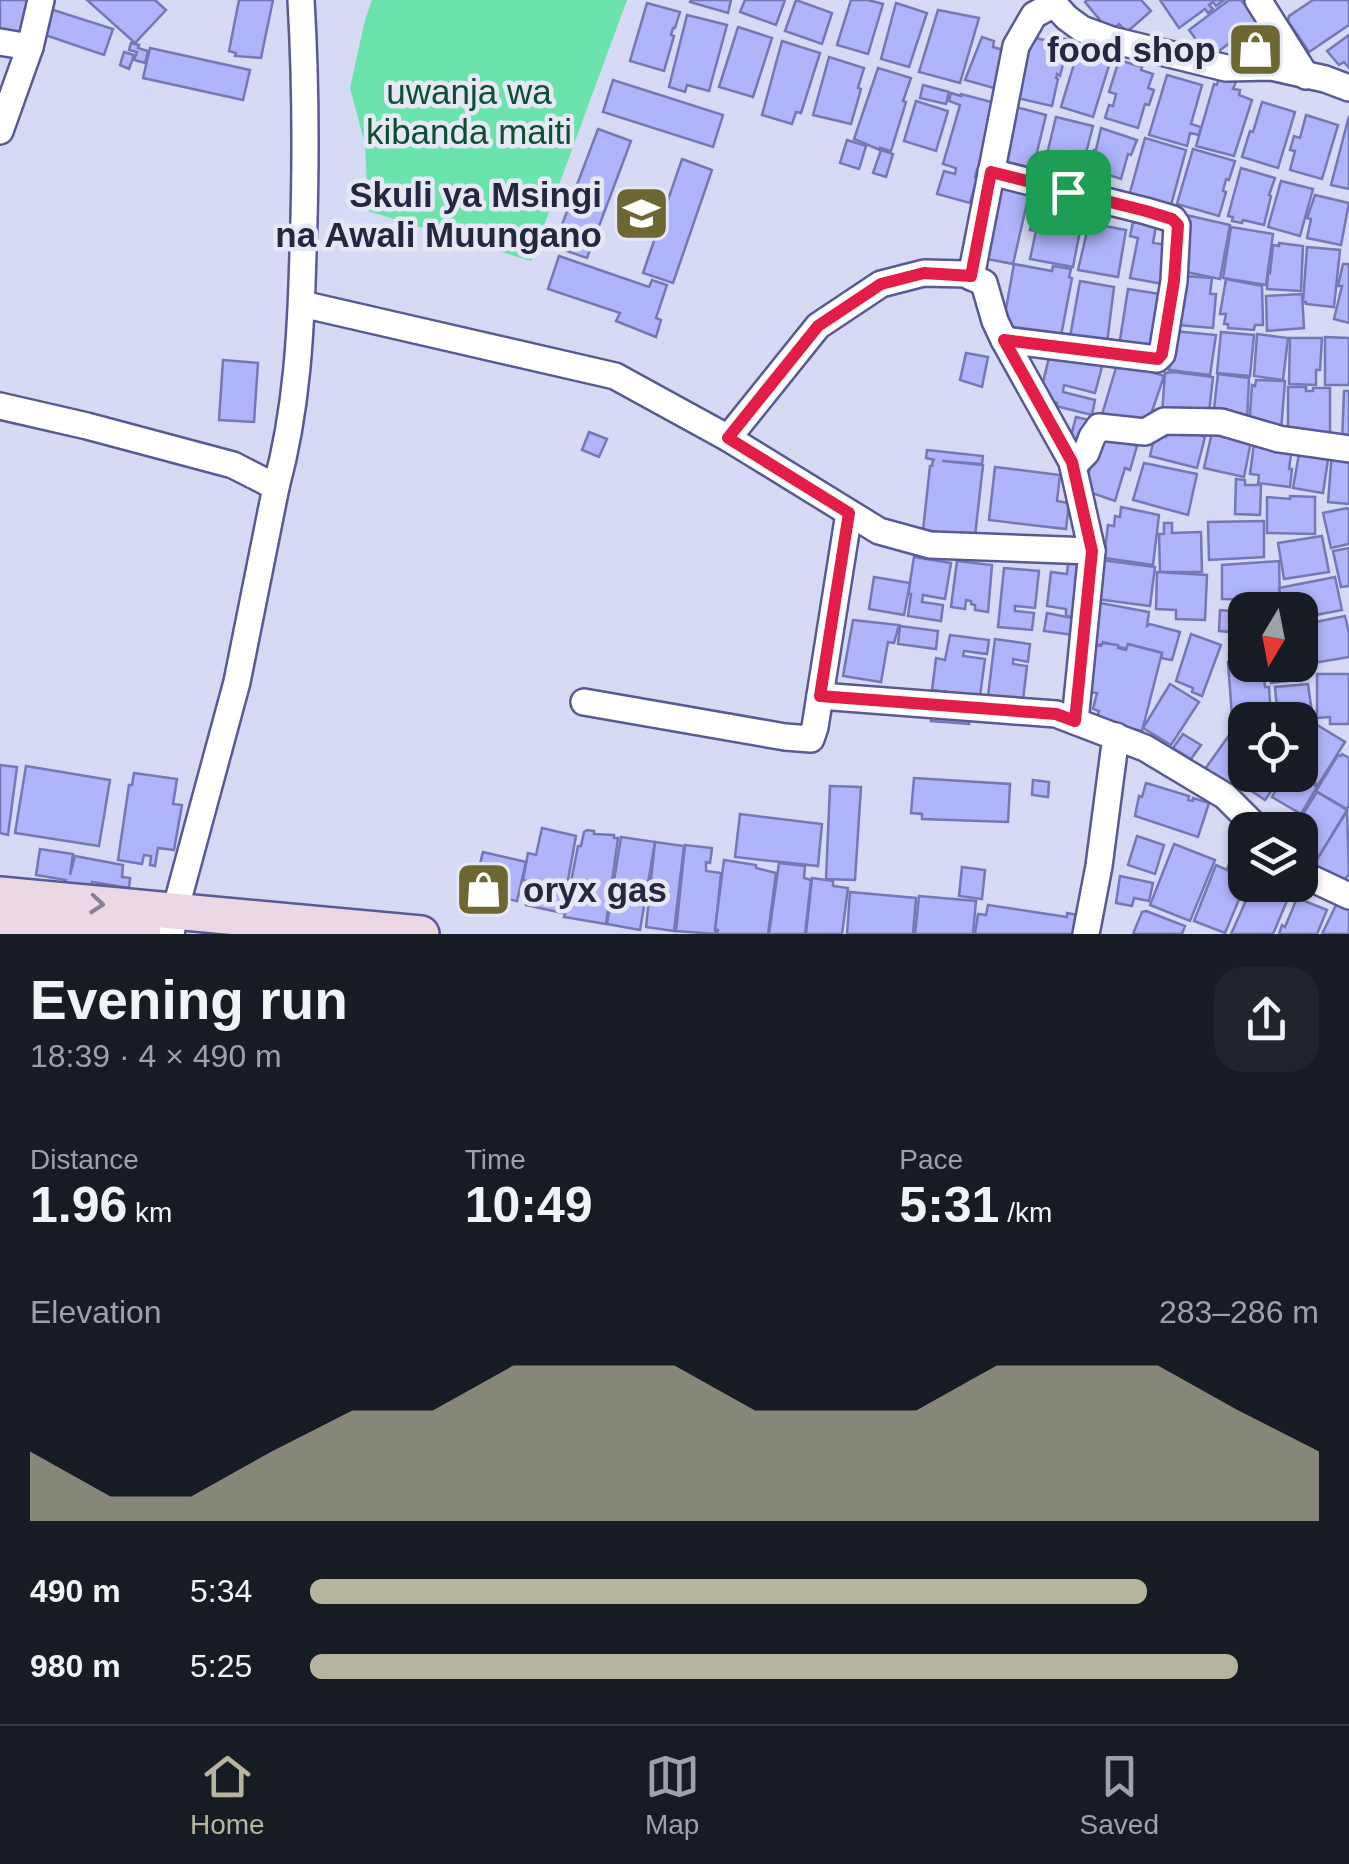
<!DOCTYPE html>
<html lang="en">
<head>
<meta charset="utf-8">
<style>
	:root { --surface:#171b24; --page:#20242c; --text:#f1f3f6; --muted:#9ea1a6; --line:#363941; --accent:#b6b49e }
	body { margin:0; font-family:Helvetica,sans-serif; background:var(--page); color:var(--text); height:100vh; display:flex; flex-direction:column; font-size:38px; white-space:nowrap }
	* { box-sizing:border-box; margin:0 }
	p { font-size:32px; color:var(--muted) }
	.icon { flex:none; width:55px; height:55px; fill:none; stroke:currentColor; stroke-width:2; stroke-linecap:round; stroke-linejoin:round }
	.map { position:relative; height:934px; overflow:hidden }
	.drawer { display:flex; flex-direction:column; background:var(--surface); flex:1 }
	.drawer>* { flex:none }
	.needle { width:65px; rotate:190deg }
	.buttons { position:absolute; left:1228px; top:592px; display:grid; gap:20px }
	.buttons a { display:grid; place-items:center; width:90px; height:90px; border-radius:20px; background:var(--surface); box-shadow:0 2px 8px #0004; font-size:50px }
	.pin { position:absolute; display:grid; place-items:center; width:85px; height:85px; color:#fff; margin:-42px; border-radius:20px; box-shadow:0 5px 15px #0006 }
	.round { display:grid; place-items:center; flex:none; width:105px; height:105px; border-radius:30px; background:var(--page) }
	.head { display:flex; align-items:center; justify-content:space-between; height:170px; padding:0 30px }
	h1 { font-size:55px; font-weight:600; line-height:75px }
	.figures { display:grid; grid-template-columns:repeat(3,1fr); gap:15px; height:170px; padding:10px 30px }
	.figures div { display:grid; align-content:center }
	.figures b { font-size:50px; font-weight:600 }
	.figures small { font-size:28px; font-weight:400 }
	.figures p { font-size:28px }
	.chart { height:280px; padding:20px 30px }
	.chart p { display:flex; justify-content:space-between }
	.chart svg { width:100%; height:180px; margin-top:10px; fill:var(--accent); opacity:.7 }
	ul { padding:0 30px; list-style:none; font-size:32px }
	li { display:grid; grid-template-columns:160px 120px 1fr; align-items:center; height:75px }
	li i { height:25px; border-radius:12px; background:var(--accent) }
	.menu { display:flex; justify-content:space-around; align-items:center; height:140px; border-top:2px solid var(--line); background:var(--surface); font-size:28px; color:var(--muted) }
	.menu a { display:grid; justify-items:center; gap:5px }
	.menu .current { color:var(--accent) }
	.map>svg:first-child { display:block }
</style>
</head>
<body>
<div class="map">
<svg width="1349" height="934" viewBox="0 0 1349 934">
	<rect width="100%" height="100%" fill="#d7daf5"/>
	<polygon fill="#6ae4ac" points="372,0 627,0 531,261 368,211 365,144 350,88 365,20"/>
	<g fill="#b0b4fb" stroke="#7578b4" stroke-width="2.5">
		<polygon points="0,0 31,0 20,38 0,33"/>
		<polygon points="87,0 155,0 166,10 135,43"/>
		<polygon points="239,0 273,0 261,58 235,56 236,53 229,51"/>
		<polygon points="691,0 731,0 728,13 690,2"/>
		<polygon points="745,0 785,0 776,25 740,12"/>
		<polygon points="796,0 832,13 822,44 785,31"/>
		<polygon points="851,0 868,0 883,4 868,54 837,45"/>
		<polygon points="1087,0 1141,0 1151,11 1127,32 1119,24 1110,32 1085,2"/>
		<polygon points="1160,0 1224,0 1216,6 1213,2 1209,5 1213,9 1208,13 1205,9 1179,28"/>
		<polygon points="1229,0 1241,0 1259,23 1253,28 1264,43 1244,57 1232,41 1210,58 1189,30"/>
		<polygon points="1313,0 1349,0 1349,25 1309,52 1288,21 1289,16"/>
		<polygon points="647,3 680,12 675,28 673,28 671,35 674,36 664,71 630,61"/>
		<polygon points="896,3 927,13 909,67 881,59"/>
		<polygon points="47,8 113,29 104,55 39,33"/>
		<polygon points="938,10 979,18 960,83 919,72"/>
		<polygon points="687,15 727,25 709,91 687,85 685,92 669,87"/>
		<polygon points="738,27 772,38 753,97 719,87"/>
		<polygon points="1049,35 1069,40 1060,76 1057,74 1056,78 1058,79 1052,106 1013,97 1028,36 1048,41"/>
		<polygon points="1349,35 1349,68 1344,62 1339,65 1327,51"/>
		<polygon points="982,37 994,41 993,47 1011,52 1001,90 965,80"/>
		<polygon points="782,41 820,53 801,113 796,112 792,124 762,115"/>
		<polygon points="1081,41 1095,45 1092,56 1110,62 1093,117 1061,107"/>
		<polygon points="131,43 139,45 138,48 148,51 145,63 134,60 137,52 129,50"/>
		<polygon points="150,48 250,70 243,100 143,78"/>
		<polygon points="124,52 134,55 129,69 120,65"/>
		<polygon points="829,57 864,68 858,88 861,89 851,124 813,115"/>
		<polygon points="1119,60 1142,67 1141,70 1153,74 1148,88 1154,90 1149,105 1145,104 1138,128 1105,118 1109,105 1113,106 1116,94 1109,92"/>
		<polygon points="878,68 911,78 903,101 906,102 891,151 880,148 880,150 854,139"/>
		<polygon points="1220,74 1237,79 1233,89 1240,90 1239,95 1252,100 1234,156 1196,146 1214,84 1217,85"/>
		<polygon points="1167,75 1202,85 1191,124 1201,127 1199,135 1190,133 1187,146 1149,135"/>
		<polygon points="613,80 723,115 713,147 603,112"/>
		<polygon points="923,85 949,92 946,104 920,98"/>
		<polygon points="951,93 961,96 961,94 999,104 981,171 977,170 975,177 977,178 970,203 937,194 944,171 955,174 956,168 943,164 960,105 949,101"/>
		<polygon points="916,101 948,111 936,151 904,141"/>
		<polygon points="1262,102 1295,112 1278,168 1242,157 1250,131 1253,132"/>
		<polygon points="1012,106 1046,115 1031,177 996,168"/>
		<polygon points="1306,115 1338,125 1322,179 1290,170 1295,151 1290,150 1294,136 1300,138"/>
		<polygon points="1349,116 1349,189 1331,185"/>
		<polygon points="1056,117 1093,126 1077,188 1041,179"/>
		<polygon points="1101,128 1137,140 1131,155 1128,154 1121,179 1087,168 1094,150 1096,150"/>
		<polygon points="598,129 631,141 587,258 558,248 561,240 557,238"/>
		<polygon points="1145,138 1186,150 1171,205 1129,196"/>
		<polygon points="847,140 866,146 859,169 840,163"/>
		<polygon points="1193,149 1235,161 1229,180 1226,179 1223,191 1226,192 1219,216 1177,204"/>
		<polygon points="881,150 893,154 886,177 873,173"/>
		<polygon points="682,159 712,170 673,283 643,273"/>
		<polygon points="1241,168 1275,178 1269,195 1271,196 1264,225 1243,220 1242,223 1232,221 1233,217 1228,216"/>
		<polygon points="1281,181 1313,189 1300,236 1268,227"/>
		<polygon points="993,182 1030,190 1013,264 982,258"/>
		<polygon points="1315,195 1349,203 1341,245 1307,238 1311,219 1307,218"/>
		<polygon points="1037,196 1054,199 1051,214 1082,220 1073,267 1030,259 1036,231 1030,230"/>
		<polygon points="1186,215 1230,225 1220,279 1176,270"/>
		<polygon points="1133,222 1156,226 1153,243 1175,246 1168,285 1130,278 1138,238 1130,236"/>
		<polygon points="1089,223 1126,230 1118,277 1078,270"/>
		<polygon points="1231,227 1273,234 1266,285 1223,278"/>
		<polygon points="1279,243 1303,246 1301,291 1267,289 1268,272 1270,273 1273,245 1279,246"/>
		<polygon points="1307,247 1340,250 1334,307 1306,304 1306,302 1303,302"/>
		<polygon points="559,256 649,287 652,280 667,285 656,318 661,320 656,337 616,321 620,313 548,289"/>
		<polygon points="1014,264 1052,271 1053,266 1071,269 1069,277 1072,278 1060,341 1002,331"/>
		<polygon points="1343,264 1349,264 1349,323 1334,319 1342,286 1338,286"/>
		<polygon points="1185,276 1212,278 1210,294 1216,294 1213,328 1178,325"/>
		<polygon points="1226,279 1262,286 1263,325 1255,325 1254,330 1228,328 1228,324 1224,324 1226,314 1220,314"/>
		<polygon points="1080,281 1114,287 1107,343 1070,337"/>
		<polygon points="1128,289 1166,295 1157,352 1119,346"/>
		<polygon points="1302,294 1304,328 1267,331 1266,296"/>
		<polygon points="1174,331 1216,335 1210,375 1169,370"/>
		<polygon points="1221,332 1254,335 1250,376 1217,373"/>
		<polygon points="1257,334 1288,338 1283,380 1254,376"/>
		<polygon points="1325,337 1349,338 1349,385 1325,385"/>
		<polygon points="1290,338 1322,338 1320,370 1316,370 1316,385 1289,384"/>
		<polygon points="1051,349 1104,359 1095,393 1064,385 1063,392 1095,400 1092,415 1056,406 1057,403 1039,399"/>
		<polygon points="966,353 988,357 982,387 960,380"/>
		<polygon points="223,360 258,363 254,422 219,420"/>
		<polygon points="1118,361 1164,376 1146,429 1101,418"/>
		<polygon points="1174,372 1213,377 1208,421 1162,414 1165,373"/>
		<polygon points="1218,374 1249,378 1247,421 1213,417"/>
		<polygon points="1256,380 1285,381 1281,431 1249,429 1252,385 1255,386"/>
		<polygon points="1288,387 1306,387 1306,391 1313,391 1313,388 1330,388 1330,437 1288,436"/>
		<polygon points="1344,391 1349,391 1349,444 1342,443"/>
		<polygon points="1076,417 1093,421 1085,447 1069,443"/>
		<polygon points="1169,424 1203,433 1202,436 1205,437 1197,468 1150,456 1155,434 1166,437"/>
		<polygon points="1213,428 1252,436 1244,477 1204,468"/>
		<polygon points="1102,430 1133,440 1131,444 1137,446 1130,470 1125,468 1115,501 1083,490"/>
		<polygon points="589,432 607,439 599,457 582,450"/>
		<polygon points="1254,443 1292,447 1289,469 1292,469 1290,487 1258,483 1259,475 1250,474"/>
		<polygon points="1300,448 1329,453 1323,493 1293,488"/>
		<polygon points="927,450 983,456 982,464 942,461 983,465 975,536 923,530 930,466 932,466 933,460 935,460 926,458"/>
		<polygon points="1332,452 1349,454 1349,504 1328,502"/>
		<polygon points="1144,463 1197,474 1188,515 1133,500"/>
		<polygon points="995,467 1060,475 1057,501 1069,503 1066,529 989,520"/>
		<polygon points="1236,479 1245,480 1245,485 1261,485 1260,515 1235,514"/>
		<polygon points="1290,496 1315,497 1315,534 1267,533 1267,497 1290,499"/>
		<polygon points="1121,507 1159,515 1153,565 1104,558 1108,525 1114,526 1115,516 1120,517"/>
		<polygon points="1347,508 1349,510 1349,544 1331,548 1323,513"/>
		<polygon points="1264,521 1264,557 1209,560 1208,522"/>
		<polygon points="1164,523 1172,523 1172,533 1201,532 1202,572 1160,572 1159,534 1164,534"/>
		<polygon points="1322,536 1329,572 1284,579 1278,543"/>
		<polygon points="1349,548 1349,586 1341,587 1333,551"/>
		<polygon points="914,557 951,563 945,599 923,595 922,602 943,605 941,621 908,616 911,594 908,594"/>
		<polygon points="1101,560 1155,567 1150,606 1096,599"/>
		<polygon points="957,561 992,565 988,612 975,610 975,605 971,604 971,601 966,600 965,609 951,607"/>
		<polygon points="1279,561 1280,600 1222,599 1222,565"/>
		<polygon points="1068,563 1082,565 1077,618 1066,616 1066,609 1047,606 1051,572 1067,574"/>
		<polygon points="1004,568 1039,571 1035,608 1015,606 1015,611 1034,613 1032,630 998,627"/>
		<polygon points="1157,572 1207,575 1205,620 1176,619 1176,610 1156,609"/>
		<polygon points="874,577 910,583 904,615 869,609"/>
		<polygon points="1335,577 1342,610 1300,618 1300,610 1284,610 1279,588"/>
		<polygon points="1095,602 1149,612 1147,626 1150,624 1180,632 1172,660 1161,658 1162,653 1128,644 1126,649 1103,642 1101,645 1089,643"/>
		<polygon points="1233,606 1264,607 1264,610 1245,610 1245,657 1229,656 1230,632 1219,631 1220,610 1232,611"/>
		<polygon points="1047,613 1077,619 1074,635 1044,631"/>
		<polygon points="1345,616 1349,633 1349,657 1307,664 1301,625"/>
		<polygon points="853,620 899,625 894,643 888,642 881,682 843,676"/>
		<polygon points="1301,622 1307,679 1271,683 1269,665 1300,665"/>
		<polygon points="900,626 938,631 936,649 898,644"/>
		<polygon points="1191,634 1221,645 1202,696 1192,692 1193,688 1176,681"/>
		<polygon points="950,635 989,640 987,654 964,651 963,656 985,659 980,696 932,690 936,658 945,660"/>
		<polygon points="995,639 1030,644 1028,662 1013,659 1013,664 1027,666 1023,700 988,696"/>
		<polygon points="1103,643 1118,645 1118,648 1126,650 1128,644 1162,653 1142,731 1096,720 1099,711 1093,709 1097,693 1089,692 1093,669 1088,667 1094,645 1101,646"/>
		<polygon points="1245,661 1245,665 1267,665 1268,677 1264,678 1265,687 1269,687 1271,718 1245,720 1245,715 1232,716 1228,662"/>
		<polygon points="1317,674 1349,674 1349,724 1330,724 1330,717 1317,718"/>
		<polygon points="1170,684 1199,702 1171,745 1143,728"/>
		<polygon points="1308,684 1313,720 1278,720 1275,687"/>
		<polygon points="932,706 969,712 969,724 931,721"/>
		<polygon points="1314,723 1345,742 1318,785 1300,773 1300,733 1306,737"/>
		<polygon points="1235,727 1245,734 1245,773 1234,788 1205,769"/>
		<polygon points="1183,734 1201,745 1191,759 1173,748"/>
		<polygon points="1342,754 1349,758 1349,805 1347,809 1316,791 1338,755 1341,756"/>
		<polygon points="0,765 17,767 8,835 0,833"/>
		<polygon points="26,766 110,780 99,846 15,833"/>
		<polygon points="134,773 177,779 173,804 182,805 174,850 158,848 155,866 150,865 151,856 144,855 142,864 118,860 129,785 132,785"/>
		<polygon points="1247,775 1266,775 1277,783 1265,800 1241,784"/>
		<polygon points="1284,775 1298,775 1317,787 1301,814 1272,797"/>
		<polygon points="914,778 1010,784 1008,822 922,819 922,814 911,813"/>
		<polygon points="1033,780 1049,782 1048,797 1032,795"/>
		<polygon points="1146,783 1189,796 1188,800 1193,801 1193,798 1209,803 1198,837 1135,816 1139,796 1142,797"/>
		<polygon points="830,786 861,787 855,880 826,879"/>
		<polygon points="1317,792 1347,810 1318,858 1300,847 1300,830 1293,830"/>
		<polygon points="1347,811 1349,874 1342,884 1313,866"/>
		<polygon points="740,814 822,824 818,866 735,857"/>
		<polygon points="542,828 576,836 562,913 526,905 531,882 523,880 528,853 536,855"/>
		<polygon points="587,830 594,831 594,834 614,835 614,838 618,838 606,924 564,917 578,846 581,846 584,832"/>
		<polygon points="1137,836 1164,845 1155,874 1128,865"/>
		<polygon points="621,837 655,842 640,930 607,924"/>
		<polygon points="655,842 684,846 674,931 646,927"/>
		<polygon points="1174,844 1215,860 1190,921 1150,905"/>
		<polygon points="685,845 712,848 710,863 706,862 706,871 721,873 715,934 676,931"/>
		<polygon points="40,849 73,854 70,875 75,856 123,865 122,877 130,878 129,888 92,882 91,889 65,886 66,880 36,875"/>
		<polygon points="483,852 526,862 517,901 473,891"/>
		<polygon points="724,860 756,865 756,868 776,873 768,934 717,934 718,930 715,929"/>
		<polygon points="779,863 805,866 804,878 811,880 805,934 769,934"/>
		<polygon points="1229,864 1243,870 1241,875 1245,877 1245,885 1225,933 1194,921 1216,865 1227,870"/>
		<polygon points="962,867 985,870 982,899 959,896"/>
		<polygon points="1120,876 1153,883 1149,901 1134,898 1132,906 1116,903"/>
		<polygon points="812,878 833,881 833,886 848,888 842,934 806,934"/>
		<polygon points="1253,885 1269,885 1268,887 1289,896 1273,934 1231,934"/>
		<polygon points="850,892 916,898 913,934 847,934"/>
		<polygon points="919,896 976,901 973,934 915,934"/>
		<polygon points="1297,898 1327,910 1317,934 1279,934 1282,925 1285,927"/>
		<polygon points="1339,899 1349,903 1349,934 1322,934"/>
		<polygon points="988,905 1067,917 1067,913 1078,915 1075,934 975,934 978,914 986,915"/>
		<polygon points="1146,911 1185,926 1182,934 1133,934 1142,912"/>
	</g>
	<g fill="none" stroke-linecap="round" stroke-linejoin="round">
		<defs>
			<g id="street">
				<polyline points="1050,0 1067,18 1082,29 1112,40 1226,68 1271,67 1325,79 1349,88"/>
				<polyline points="1258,0 1306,76"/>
				<polyline points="0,42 30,47"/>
				<polyline points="0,131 30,47 41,0"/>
				<polyline points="991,172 1146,211 1173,219 1177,225 1174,281 1162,354 1157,359 1004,340"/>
				<polyline points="971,277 1016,46 1034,15 1054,4"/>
				<polyline points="302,304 615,376 728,438 879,531 930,545 1092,551 1075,721"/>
				<polyline points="0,406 87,426 233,465 276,487 237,682 175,911 171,934"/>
				<polyline points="728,438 818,326 881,284 924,273 966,274 984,283 995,321 1004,340 1072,462 1092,551"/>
				<polyline points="1073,466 1086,453 1092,437 1099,427 1145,432 1164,421 1221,422 1279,439 1349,449"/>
				<path d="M276,487C297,410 301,332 303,252C306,168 306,84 301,0"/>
				<polyline points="820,696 1056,714 1145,748 1225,796 1259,830"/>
				<polyline points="584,702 785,737 811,739 815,727 849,513"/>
				<polyline points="1300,873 1349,896"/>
				<polyline points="1086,934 1099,866 1116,736"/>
			</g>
			<g id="secondary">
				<polyline points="0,895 421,934"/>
				<polyline points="0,921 143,934"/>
			</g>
		</defs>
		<use href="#street" stroke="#585a94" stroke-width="30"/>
		<use href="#secondary" stroke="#585a94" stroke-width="40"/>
		<use href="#street" stroke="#fff" stroke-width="25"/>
		<use href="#secondary" stroke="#ebd8e4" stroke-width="35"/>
	</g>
	<defs><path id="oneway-chevron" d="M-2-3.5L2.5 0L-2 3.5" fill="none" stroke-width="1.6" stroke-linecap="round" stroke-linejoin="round" transform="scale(2.5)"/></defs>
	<use stroke="#887f92" href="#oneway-chevron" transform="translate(97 904) rotate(5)"/>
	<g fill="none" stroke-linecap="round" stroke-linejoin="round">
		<defs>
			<polygon id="route" points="991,172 1146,211 1172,219 1178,225 1174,281 1162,354 1158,359 1004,340 1072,462 1092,551 1075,721 1056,714 820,696 849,513 728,438 818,326 881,284 924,273 971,276"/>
		</defs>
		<use href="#route" stroke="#fff" stroke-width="20"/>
		<use href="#route" stroke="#e11d48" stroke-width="12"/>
	</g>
	<defs>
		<symbol id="shop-square" viewBox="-11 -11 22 22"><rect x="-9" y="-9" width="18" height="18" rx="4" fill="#6e6733" stroke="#e7e8f6"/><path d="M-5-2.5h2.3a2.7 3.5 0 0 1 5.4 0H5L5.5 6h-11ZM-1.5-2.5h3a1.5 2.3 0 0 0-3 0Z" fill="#fff"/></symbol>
		<symbol id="school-square" viewBox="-11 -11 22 22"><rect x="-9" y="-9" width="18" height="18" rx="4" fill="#6e6733" stroke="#e7e8f6"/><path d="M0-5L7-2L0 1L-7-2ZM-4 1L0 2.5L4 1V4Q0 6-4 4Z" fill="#fff"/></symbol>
	</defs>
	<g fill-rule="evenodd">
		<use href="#shop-square" x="1224" y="18" width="63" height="63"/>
		<use href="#school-square" x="610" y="182" width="63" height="63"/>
		<use href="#shop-square" x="452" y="858" width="63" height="63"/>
	</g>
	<g text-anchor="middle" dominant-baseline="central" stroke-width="9" stroke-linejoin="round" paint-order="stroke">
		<g font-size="35" font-weight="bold" fill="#25263f" stroke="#e7e8f6" text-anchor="end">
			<text x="1216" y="49">food shop</text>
			<text x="602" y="194">Skuli ya Msingi<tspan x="602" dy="40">na Awali Muungano</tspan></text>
			<text x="523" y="889" text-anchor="start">oryx gas</text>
		</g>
		<g font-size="35" fill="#0c4f34" stroke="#e7e8f6">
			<text x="469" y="91">uwanja wa<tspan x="469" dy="40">kibanda maiti</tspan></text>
		</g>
	</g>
</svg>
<div class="buttons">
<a><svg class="needle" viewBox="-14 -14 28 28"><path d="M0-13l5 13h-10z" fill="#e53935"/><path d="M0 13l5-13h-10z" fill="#9ea1a6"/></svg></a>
<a><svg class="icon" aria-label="locate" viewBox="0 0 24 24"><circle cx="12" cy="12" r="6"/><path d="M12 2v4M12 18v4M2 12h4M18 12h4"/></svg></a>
<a><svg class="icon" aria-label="layers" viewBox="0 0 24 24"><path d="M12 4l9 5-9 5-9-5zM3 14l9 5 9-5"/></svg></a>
</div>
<div class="pin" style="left:1068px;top:192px;background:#1e9e55"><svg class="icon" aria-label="arrive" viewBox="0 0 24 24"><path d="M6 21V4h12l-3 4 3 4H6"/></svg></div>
</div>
<section class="drawer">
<div class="head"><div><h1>Evening run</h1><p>18:39 · 4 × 490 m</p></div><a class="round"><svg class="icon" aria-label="share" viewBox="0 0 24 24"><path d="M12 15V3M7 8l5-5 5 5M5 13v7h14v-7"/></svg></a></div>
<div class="figures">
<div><p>Distance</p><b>1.96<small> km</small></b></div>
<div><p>Time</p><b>10:49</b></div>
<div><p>Pace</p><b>5:31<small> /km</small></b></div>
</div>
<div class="chart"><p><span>Elevation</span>283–286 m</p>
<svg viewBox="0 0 160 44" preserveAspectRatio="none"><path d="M0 44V27L10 38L20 38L30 27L40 17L50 17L60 6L70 6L80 6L90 17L100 17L110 17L120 6L130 6L140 6L150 17L160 27V44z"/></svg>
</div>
<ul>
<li><b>490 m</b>5:34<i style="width:83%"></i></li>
<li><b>980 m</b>5:25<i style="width:92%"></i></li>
</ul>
</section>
<nav class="menu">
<a class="current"><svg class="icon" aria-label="home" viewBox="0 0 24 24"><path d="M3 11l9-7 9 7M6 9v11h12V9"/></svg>Home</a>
<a><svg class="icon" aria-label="map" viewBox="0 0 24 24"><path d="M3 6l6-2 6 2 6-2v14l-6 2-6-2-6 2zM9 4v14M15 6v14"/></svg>Map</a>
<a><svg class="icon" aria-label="saved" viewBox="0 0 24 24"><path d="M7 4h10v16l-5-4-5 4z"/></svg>Saved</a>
</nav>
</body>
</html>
